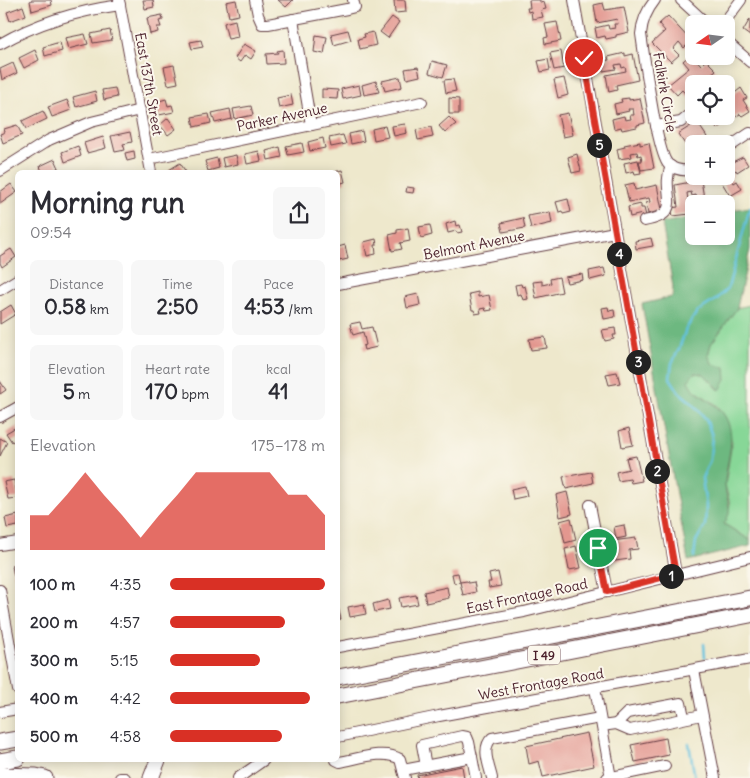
<!DOCTYPE html>
<html lang="en">
<head>
<meta charset="utf-8">
<style>
	:root { --surface:#fff; --page:#f7f7f7; --text:#2b2b33; --muted:#7c7c81; --accent:#d93025 }
	body { margin:0; font-family:Delius,sans-serif; background:var(--page); color:var(--text); height:100vh; display:flex; flex-direction:column; font-size:19px; white-space:nowrap }
	* { box-sizing:border-box; margin:0 }
	p { font-size:16px; color:var(--muted) }
	.icon { flex:none; width:28px; height:28px; fill:none; stroke:currentColor; stroke-width:2; stroke-linecap:round; stroke-linejoin:round }
	.map { position:relative; flex:1; overflow:hidden }
	.side { position:absolute; left:15px; top:170px; width:325px; height:592px; display:flex; flex-direction:column; background:var(--surface); border-radius:8px; box-shadow:0 2px 12px #0003 }
	.side>* { flex:none }
	.needle { width:32px; rotate:256deg }
	.controls { position:absolute; left:685px; top:15px; display:grid; gap:10px }
	.controls a { display:grid; place-items:center; width:50px; height:50px; border-radius:8px; background:var(--surface); box-shadow:0 2px 12px #0003; font-size:25px }
	.pin { position:absolute; display:grid; place-items:center; width:42px; height:42px; color:#fff; margin:-21px; border:2px solid #fff; border-radius:50%; box-shadow:0 1px 5px #0007 }
	.km { position:absolute; width:25px; height:25px; margin:-12px; border-radius:50%; background:#222; color:#fff; font-size:14px; line-height:25px; text-align:center }
	.round { display:grid; place-items:center; flex:none; width:52px; height:52px; border-radius:8px; background:var(--page) }
	.summary { display:flex; align-items:center; justify-content:space-between; height:85px; padding:0 15px }
	h1 { font-size:28px; font-weight:800; line-height:38px }
	.metrics { display:grid; grid-template-columns:repeat(3,1fr); gap:8px; height:85px; padding:5px 15px }
	.metrics div { display:grid; align-content:center; border-radius:8px; background:var(--page); text-align:center }
	.metrics b { font-size:21px; font-weight:800 }
	.metrics small { font-size:14px; font-weight:400 }
	.metrics p { font-size:14px }
	.chart { height:140px; padding:10px 15px }
	.chart p { display:flex; justify-content:space-between }
	.chart svg { width:100%; height:90px; margin-top:5px; fill:var(--accent); opacity:.7 }
	ul { padding:0 15px; list-style:none; font-size:16px }
	li { display:grid; grid-template-columns:80px 60px 1fr; align-items:center; height:38px }
	li i { height:12px; border-radius:6px; background:var(--accent) }
	.map>svg:first-child { display:block }
</style>
</head>
<body>
<div class="map">
<svg width="750" height="778" viewBox="0 0 750 778">
	<rect width="100%" height="100%" fill="#fbf7ec"/>
	<filter id="ink" filterUnits="userSpaceOnUse"><feTurbulence type="fractalNoise" baseFrequency=".02" numOctaves="2"/><feDisplacementMap in="SourceGraphic" scale="10" xChannelSelector="R" yChannelSelector="G"/><feConvolveMatrix kernelMatrix="1 2 1 2 8 2 1 2 1" color-interpolation-filters="sRGB"/></filter>
	<filter id="wash" filterUnits="userSpaceOnUse"><feTurbulence type="fractalNoise" baseFrequency=".0096" numOctaves="4" result="noise"/><feDisplacementMap in="SourceGraphic" scale="20" xChannelSelector="R" yChannelSelector="G"/><feGaussianBlur stdDeviation="1.12" result="paint"/><feColorMatrix in="noise" values="0 0 0 0 0 0 0 0 0 0 0 0 0 0 0 0 0 1.4 0 .05"/><feComposite in="paint" operator="in"/></filter>
	<g filter="url(#wash)">
		<rect width="100%" height="100%" fill="#eee8cc"/>
		<polygon fill="#87d797" stroke="#687b61" points="750,305 750,540 724,524 730,504 725,485 732,442 719,407 690,387 687,381 694,373 704,374 719,390 713,365 708,355 711,344 737,308"/>
		<path fill="#6db880" stroke="#5c6c56" d="M750,207V249L737,308L711,344L708,355L713,365L725,367L726,380L720,390L704,374L694,373L688,381C695,397 718,401 726,418C737,440 726,461 725,483C725,500 735,508 724,524L750,540V546L688,561L642,304L672,297L673,287L662,223L694,217V236H726V211Z"/>
		<g fill="none" stroke-linecap="round" stroke-linejoin="round">
			<g stroke="#62c2e0" stroke-width="2.5">
				<polyline points="694,557 696,541 705,526 706,506 702,478 710,460 712,436 706,419 691,402 679,392 670,378 672,363 679,349 686,329 697,312 717,299 728,288 750,207"/>
				<polyline points="704,644 705,658"/>
				<polyline points="689,744 695,778"/>
			</g>
		</g>
		<g id="blocks">
			<g fill="#e3978f">
				<polygon points="32,0 51,0 52,5 32,11 30,1"/>
				<polygon points="143,0 153,0 154,7 145,9"/>
				<polygon points="236,0 239,15 229,17 226,2"/>
				<polygon points="278,0 293,0 286,7"/>
				<polygon points="394,0 405,0 406,12 395,13"/>
				<polygon points="529,0 540,0 540,3 544,2 546,9 541,10 543,17 532,19 531,11 528,12 527,8 530,8"/>
				<polygon points="603,3 605,10 624,7 629,32 616,35 616,37 606,39 605,36 597,38 595,28 608,25 609,29 615,28 614,24 618,24 617,19 597,23 594,5"/>
				<polygon points="23,6 26,15 10,21 7,12"/>
				<polygon points="162,15 163,20 159,21 161,27 157,27 158,32 150,34 147,18"/>
				<polygon points="668,16 691,41 684,48 679,42 673,49 679,55 671,62 652,43 665,31 659,24"/>
				<polygon points="392,17 399,22 388,38 380,32"/>
				<polygon points="750,19 750,36 743,31"/>
				<polygon points="235,20 238,37 228,39 224,23"/>
				<polygon points="557,22 561,41 545,44 544,38 548,37 545,24"/>
				<polygon points="110,30 112,40 93,43 91,34"/>
				<polygon points="348,30 351,40 334,45 331,34"/>
				<polygon points="373,32 376,45 360,49 358,39 365,37 364,34"/>
				<polygon points="85,34 88,44 68,49 65,38"/>
				<polygon points="316,35 327,37 324,54 314,52"/>
				<polygon points="201,40 203,47 192,49 190,42"/>
				<polygon points="60,42 62,51 45,56 43,47"/>
				<polygon points="244,44 256,51 251,59 245,55 240,62 235,58"/>
				<polygon points="35,50 39,60 24,68 19,58"/>
				<polygon points="283,50 284,63 267,64 266,54 278,53 277,51"/>
				<polygon points="561,51 564,68 554,70 550,53"/>
				<polygon points="625,53 625,56 633,54 638,80 616,85 617,90 609,92 606,75 626,71 625,67 622,68 621,64 615,65 616,69 603,71 601,61 609,60 608,57"/>
				<polygon points="691,54 701,65 706,60 716,70 699,84 694,84 694,103 682,90 677,95 668,85 689,68 683,61"/>
				<polygon points="548,59 550,70 541,72 538,61"/>
				<polygon points="432,61 447,65 443,77 429,73"/>
				<polygon points="13,63 17,73 2,80 0,69"/>
				<polygon points="174,65 178,83 168,85 164,67"/>
				<polygon points="418,67 420,76 407,79 405,69"/>
				<polygon points="400,77 402,87 385,91 382,81"/>
				<polygon points="564,78 568,95 558,98 554,80"/>
				<polygon points="453,79 456,91 446,93 444,80"/>
				<polygon points="376,81 379,92 364,95 362,85"/>
				<polygon points="359,85 361,95 343,99 341,89"/>
				<polygon points="115,88 117,97 104,100 102,90"/>
				<polygon points="741,88 747,98 743,100 750,111 742,116 740,114 717,129 712,121 716,118 714,116 726,116 726,100"/>
				<polygon points="322,89 338,90 337,99 322,98"/>
				<polygon points="95,91 97,101 76,107 73,97"/>
				<polygon points="291,95 293,105 279,108 277,98"/>
				<polygon points="449,98 459,99 459,114 449,114"/>
				<polygon points="629,98 629,100 640,98 645,123 637,125 637,127 622,130 621,127 614,129 612,119 624,116 625,120 631,119 630,115 634,115 633,109 628,109 629,111 616,114 614,104 622,102 621,99"/>
				<polygon points="166,99 168,106 172,105 174,112 159,115 156,102"/>
				<polygon points="67,100 71,110 52,117 48,107"/>
				<polygon points="251,106 253,115 235,119 233,109"/>
				<polygon points="230,109 232,119 215,123 212,113"/>
				<polygon points="43,111 47,119 26,129 22,121"/>
				<polygon points="568,113 573,135 563,137 558,115"/>
				<polygon points="209,114 211,123 194,127 192,117"/>
				<polygon points="449,117 456,124 445,133 439,126"/>
				<polygon points="168,118 176,129 168,135 160,125"/>
				<polygon points="697,122 707,137 697,144 694,144 694,146 689,150 678,134"/>
				<polygon points="405,124 407,133 394,136 392,126"/>
				<polygon points="17,125 22,135 3,143 0,134 5,132 4,129"/>
				<polygon points="385,126 388,137 374,140 372,129"/>
				<polygon points="431,127 433,137 418,140 416,130"/>
				<polygon points="362,131 364,141 351,144 349,134"/>
				<polygon points="130,132 132,142 123,144 125,150 115,152 111,136"/>
				<polygon points="343,135 346,144 331,147 329,138"/>
				<polygon points="103,137 106,148 87,153 84,143"/>
				<polygon points="323,138 325,148 310,151 308,142"/>
				<polygon points="640,142 640,145 649,143 654,168 641,170 639,161 642,161 641,155 638,156 637,152 631,153 632,157 619,159 617,149 625,147 624,145"/>
				<polygon points="302,143 304,152 288,155 286,146"/>
				<polygon points="78,146 81,156 65,162 62,152"/>
				<polygon points="280,147 282,157 268,160 266,151"/>
				<polygon points="134,151 135,159 127,161 125,153"/>
				<polygon points="259,151 261,161 247,164 245,154"/>
				<polygon points="577,154 581,171 572,173 568,157"/>
				<polygon points="236,155 238,164 224,167 222,158"/>
				<polygon points="743,157 748,165 737,172 736,170 731,173 733,176 730,178 734,183 737,181 742,189 730,196 718,176 726,176 726,165"/>
				<polygon points="217,158 219,168 208,171 205,161"/>
				<polygon points="55,159 59,168 49,172 42,172 40,166"/>
				<polygon points="638,160 641,173 635,174 634,171 626,173 624,163"/>
				<polygon points="180,163 186,172 171,172 169,170"/>
				<polygon points="342,170 345,182 338,184 338,172 334,172"/>
				<polygon points="701,180 705,204 694,204 693,201 697,200 696,195 692,196 691,192 687,193 690,214 673,216 671,208 678,207 675,185"/>
				<polygon points="634,183 635,190 657,185 662,210 648,214 646,203 650,202 649,198 629,202 625,185"/>
				<polygon points="11,184 17,192 0,204 0,192"/>
				<polygon points="407,187 414,188 413,193 406,192"/>
				<polygon points="568,199 571,212 563,214 562,211 559,212 556,202"/>
				<polygon points="641,204 641,208 644,208 646,216 643,217 642,214 630,217 628,207"/>
				<polygon points="550,212 552,223 531,228 528,216"/>
				<polygon points="523,218 525,228 503,232 501,223"/>
				<polygon points="455,221 456,226 460,225 462,232 457,233 456,231 448,233 446,224"/>
				<polygon points="430,225 432,235 421,238 419,227"/>
				<polygon points="408,228 410,241 400,243 402,249 392,251 389,235 397,233 397,230"/>
				<polygon points="651,238 653,246 636,249 635,241"/>
				<polygon points="376,239 377,245 375,245 376,254 367,256 364,242"/>
				<polygon points="345,245 348,259 339,261 338,247"/>
				<polygon points="11,249 16,257 2,267 0,263 0,256"/>
				<polygon points="604,268 606,276 590,280 589,271"/>
				<polygon points="582,274 583,280 567,283 565,277"/>
				<polygon points="559,277 562,292 536,298 533,282 542,281 542,285 551,283 550,279"/>
				<polygon points="521,284 522,287 525,286 528,299 523,300 521,294 517,295 515,285"/>
				<polygon points="478,292 478,297 489,295 492,310 486,311 485,308 480,309 481,313 475,314 474,310 472,310 469,294"/>
				<polygon points="418,294 420,305 407,308 405,297"/>
				<polygon points="11,305 16,314 0,324 0,312"/>
				<polygon points="608,307 609,311 614,310 615,317 604,319 602,308"/>
				<polygon points="360,322 362,329 372,327 377,347 364,350 363,346 366,345 363,332 353,335 350,324"/>
				<polygon points="615,328 616,335 613,335 614,339 605,341 602,330"/>
				<polygon points="545,337 547,348 531,350 529,339"/>
				<polygon points="617,372 620,383 609,385 606,374"/>
				<polygon points="0,381 6,390 0,394"/>
				<polygon points="18,426 18,438 12,442 6,433"/>
				<polygon points="629,428 633,445 622,447 619,431"/>
				<polygon points="0,438 7,442 0,456"/>
				<polygon points="636,456 642,481 631,483 630,479 618,481 616,472 629,469 626,458"/>
				<polygon points="591,472 593,483 566,489 563,477"/>
				<polygon points="14,480 18,498 8,499 4,482"/>
				<polygon points="525,486 527,496 513,499 511,489"/>
				<polygon points="567,492 572,514 560,517 556,495"/>
				<polygon points="18,515 18,526 7,528 5,518"/>
				<polygon points="571,518 576,540 565,543 560,521"/>
				<polygon points="624,525 626,537 616,539 614,527"/>
				<polygon points="636,538 638,549 629,550 630,559 615,561 612,541"/>
				<polygon points="576,546 581,568 569,570 565,549"/>
				<polygon points="18,565 18,575 14,576 12,566"/>
				<polygon points="498,572 501,586 489,588 488,582 491,582 489,574"/>
				<polygon points="458,573 460,582 454,583 452,574"/>
				<polygon points="467,581 468,583 474,582 476,592 463,595 460,582"/>
				<polygon points="447,587 449,598 426,603 424,592"/>
				<polygon points="416,595 418,604 401,607 399,598"/>
				<polygon points="388,600 390,609 375,612 373,604"/>
				<polygon points="364,604 366,614 350,617 348,607"/>
				<polygon points="338,607 341,619 338,620"/>
				<polygon points="587,733 594,766 543,777 539,761 529,764 526,746"/>
				<polygon points="666,738 669,755 635,762 631,745"/>
				<polygon points="462,766 464,778 418,778 417,775"/>
			</g>
		</g>
	</g>
	<g filter="url(#ink)">
		<use href="#blocks" fill-opacity="0" stroke="#633d43" stroke-width="1"/>
		<g fill="none" stroke-linecap="round" stroke-linejoin="round">
			<defs>
				<g id="minor">
					<polyline points="119,0 151,172"/>
					<polyline points="255,0 258,15 262,24 268,24 347,9 355,7 353,0"/>
					<polyline points="574,0 676,574"/>
					<path d="M655,0C647,10 642,21 641,34C644,55 657,153 668,164C675,171 685,171 694,170"/>
					<polyline points="681,0 707,24"/>
					<polyline points="293,19 311,125"/>
					<polyline points="723,24 741,0"/>
					<polyline points="726,41 750,62"/>
					<path d="M0,44C38,22 77,11 120,5"/>
					<polyline points="656,126 681,122 694,111"/>
					<polyline points="726,149 750,133"/>
					<polyline points="149,159 422,102"/>
					<polyline points="0,171 49,140 91,122 140,110"/>
					<path d="M644,221C687,214 659,193 671,166"/>
					<polyline points="338,284 615,232"/>
					<polyline points="0,290 18,279"/>
					<polyline points="0,417 18,407"/>
					<polyline points="590,505 607,592"/>
					<polyline points="0,545 18,542"/>
					<polyline points="0,590 18,690"/>
					<polyline points="338,647 524,612 750,557"/>
					<polyline points="694,670 715,778"/>
					<polyline points="595,688 611,778"/>
					<polyline points="0,712 18,709"/>
					<polyline points="616,724 627,713 681,703 684,717"/>
					<polyline points="602,726 616,724 630,730 702,715"/>
					<polyline points="338,737 439,716 750,659"/>
					<path d="M336,760L340,762C358,759 383,749 400,759L405,778"/>
					<polyline points="426,766 422,745 462,736 467,737 469,742 472,757"/>
					<polyline points="403,770 472,757 476,778"/>
					<polyline points="120,778 125,778"/>
					<polyline points="238,778 264,760"/>
					<path d="M492,778C489,765 481,748 492,738L600,718"/>
					<polyline points="607,778 665,766"/>
				</g>
				<g id="highway">
					<polyline points="338,677 750,598"/>
					<polyline points="338,696 750,615"/>
					<polyline points="0,742 18,739"/>
					<polyline points="0,761 18,758"/>
					<polyline points="0,775 36,776 45,778"/>
					<polyline points="151,778 158,760"/>
				</g>
			</defs>
			<use href="#minor" stroke="#633d43" stroke-width="12"/>
			<use href="#highway" stroke="#633d43" stroke-width="17"/>
			<use href="#minor" stroke="#fff" stroke-width="10"/>
			<use href="#highway" stroke="#fff" stroke-width="15"/>
		</g>
	</g>
	<g fill="none" stroke-linecap="round" stroke-linejoin="round" filter="url(#ink)">
		<defs>
			<polyline id="route" points="584,58 676,574 607,592 598,548"/>
		</defs>
		<use href="#route" stroke="#fff" stroke-width="10"/>
		<use href="#route" stroke="#d93025" stroke-width="6"/>
	</g>
	<g text-anchor="middle" dominant-baseline="central" stroke-width="4" stroke-linejoin="round" paint-order="stroke">
		<rect fill="#fbf7ec" stroke="#7f6065" stroke-width="1" x="528" y="645.5" width="32" height="19" rx="4"/>
		<g font-size="12" font-weight="bold" fill="#4a1f2b">
			<text x="544" y="655">I 49</text>
		</g>
		<g font-size="14" fill="#4a1f2b" stroke="#fbf7ec">
			<text transform="translate(149 84) rotate(80)">East 137th Street</text>
			<text transform="translate(665 92) rotate(80)">Falkirk Circle</text>
			<text transform="translate(282 117) rotate(-12)">Parker Avenue</text>
			<text transform="translate(474 245) rotate(-11)">Belmont Avenue</text>
			<text transform="translate(527 596) rotate(-12)">East Frontage Road</text>
			<text transform="translate(541 684) rotate(-10)">West Frontage Road</text>
		</g>
	</g>
</svg>
<div class="controls">
<a><svg class="needle" viewBox="-14 -14 28 28"><path d="M0-13l5 13h-10z" fill="#e53935"/><path d="M0 13l5-13h-10z" fill="#7c7c81"/></svg></a>
<a><svg class="icon" aria-label="locate" viewBox="0 0 24 24"><circle cx="12" cy="12" r="6"/><path d="M12 2v4M12 18v4M2 12h4M18 12h4"/></svg></a>
<a>+</a>
<a>−</a>
</div>
<div class="pin" style="left:598px;top:548px;background:#1e9e55"><svg class="icon" aria-label="arrive" viewBox="0 0 24 24"><path d="M6 21V4h12l-3 4 3 4H6"/></svg></div>
<div class="pin" style="left:584px;top:58px;background:#d93025"><svg class="icon" aria-label="check" viewBox="0 0 24 24"><path d="M5 12l5 5 9-10"/></svg></div>
<b class="km" style="left:671px;top:576px">1</b>
<b class="km" style="left:657px;top:471px">2</b>
<b class="km" style="left:638px;top:362px">3</b>
<b class="km" style="left:619px;top:254px">4</b>
<b class="km" style="left:599px;top:145px">5</b>
<section class="side">
<div class="summary"><div><h1>Morning run</h1><p>09:54</p></div><a class="round"><svg class="icon" aria-label="share" viewBox="0 0 24 24"><path d="M12 15V3M7 8l5-5 5 5M5 13v7h14v-7"/></svg></a></div>
<div class="metrics">
<div><p>Distance</p><b>0.58<small> km</small></b></div>
<div><p>Time</p><b>2:50</b></div>
<div><p>Pace</p><b>4:53<small> /km</small></b></div>
</div>
<div class="metrics">
<div><p>Elevation</p><b>5<small> m</small></b></div>
<div><p>Heart rate</p><b>170<small> bpm</small></b></div>
<div><p>kcal</p><b>41</b></div>
</div>
<div class="chart"><p><span>Elevation</span>175–178 m</p>
<svg viewBox="0 0 160 44" preserveAspectRatio="none"><path d="M0 44V27L10 27L20 17L30 6L40 17L50 27L60 38L70 27L80 17L90 6L100 6L110 6L120 6L130 6L140 17L150 17L160 27V44z"/></svg>
</div>
<ul>
<li><b>100 m</b>4:35<i style="width:100%"></i></li>
<li><b>200 m</b>4:57<i style="width:74%"></i></li>
<li><b>300 m</b>5:15<i style="width:58%"></i></li>
<li><b>400 m</b>4:42<i style="width:90%"></i></li>
<li><b>500 m</b>4:58<i style="width:72%"></i></li>
</ul>
</section>
</div>
</body>
</html>
